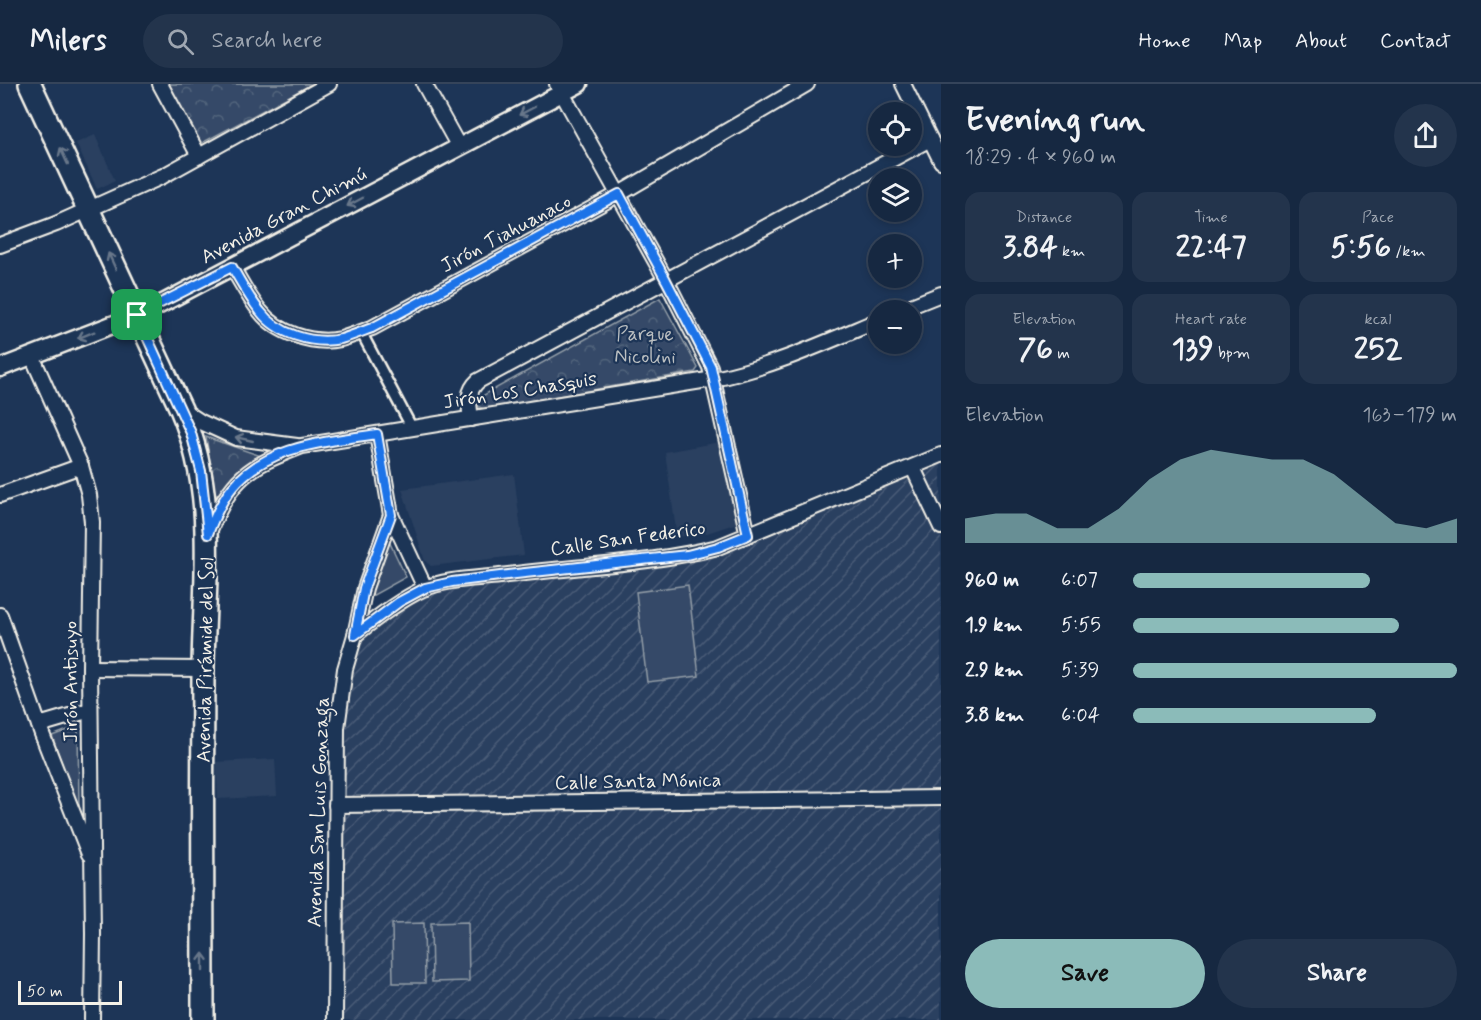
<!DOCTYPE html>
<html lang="en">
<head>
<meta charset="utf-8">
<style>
	:root { --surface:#162841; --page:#23344c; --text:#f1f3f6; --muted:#9ea6b1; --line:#35445a; --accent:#8bbbb9 }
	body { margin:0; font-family:Mynerve,sans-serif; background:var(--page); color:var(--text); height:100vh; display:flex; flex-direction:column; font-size:22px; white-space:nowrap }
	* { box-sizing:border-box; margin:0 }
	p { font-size:20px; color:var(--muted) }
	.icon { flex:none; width:33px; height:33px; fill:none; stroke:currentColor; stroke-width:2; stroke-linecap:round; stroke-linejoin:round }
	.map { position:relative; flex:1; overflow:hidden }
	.drawer { display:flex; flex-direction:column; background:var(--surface); width:540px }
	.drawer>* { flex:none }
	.buttons { position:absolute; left:868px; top:18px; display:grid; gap:12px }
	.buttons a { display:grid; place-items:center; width:54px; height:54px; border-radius:50%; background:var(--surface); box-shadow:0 3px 9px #0003,0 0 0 2px var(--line); font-size:30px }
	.scale { position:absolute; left:18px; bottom:15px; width:104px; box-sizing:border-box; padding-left:6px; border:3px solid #f4f1e8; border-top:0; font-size:16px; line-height:21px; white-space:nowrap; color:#f4f1e8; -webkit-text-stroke:4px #1d3557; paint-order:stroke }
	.pin { position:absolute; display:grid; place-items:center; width:51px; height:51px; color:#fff; margin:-26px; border-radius:12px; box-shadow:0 3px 9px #0006 }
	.round { display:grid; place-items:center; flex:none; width:63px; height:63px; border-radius:32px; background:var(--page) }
	.head { display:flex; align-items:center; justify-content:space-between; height:102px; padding:0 24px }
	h1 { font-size:33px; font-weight:700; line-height:45px }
	.stats { display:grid; grid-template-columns:repeat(3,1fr); gap:9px; height:102px; padding:6px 24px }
	.stats div { display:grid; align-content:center; border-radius:15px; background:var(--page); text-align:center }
	.stats b { font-size:30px; font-weight:700 }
	.stats small { font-size:16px; font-weight:400 }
	.stats p { font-size:16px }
	.chart { height:168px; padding:12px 24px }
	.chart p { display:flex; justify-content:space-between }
	.chart svg { width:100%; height:108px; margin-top:6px; fill:var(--accent); opacity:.7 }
	.primary-button { display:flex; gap:12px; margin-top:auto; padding:12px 24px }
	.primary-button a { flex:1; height:69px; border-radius:36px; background:var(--accent); color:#111; font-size:24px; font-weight:700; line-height:69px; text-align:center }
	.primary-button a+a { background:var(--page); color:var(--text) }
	ul { padding:0 24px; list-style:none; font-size:20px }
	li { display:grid; grid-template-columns:96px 72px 1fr; align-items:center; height:45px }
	li i { height:15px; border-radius:8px; background:var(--accent) }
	header { display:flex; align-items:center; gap:36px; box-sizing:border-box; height:84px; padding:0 30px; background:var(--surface); border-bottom:2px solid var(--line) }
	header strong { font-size:28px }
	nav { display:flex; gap:33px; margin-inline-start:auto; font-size:21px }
	.search { width:420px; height:54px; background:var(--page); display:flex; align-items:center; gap:15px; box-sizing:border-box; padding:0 21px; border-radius:33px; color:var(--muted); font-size:22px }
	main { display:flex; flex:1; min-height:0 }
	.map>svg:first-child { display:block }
</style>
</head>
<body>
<header>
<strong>Milers</strong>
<div class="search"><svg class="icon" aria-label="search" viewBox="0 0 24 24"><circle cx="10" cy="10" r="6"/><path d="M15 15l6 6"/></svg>Search here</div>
<nav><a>Home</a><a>Map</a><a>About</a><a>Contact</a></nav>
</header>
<main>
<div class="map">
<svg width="941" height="936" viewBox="0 0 941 936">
	<defs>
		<pattern id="industrial-furrows" width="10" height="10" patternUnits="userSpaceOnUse" patternTransform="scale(1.5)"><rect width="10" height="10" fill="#2a4060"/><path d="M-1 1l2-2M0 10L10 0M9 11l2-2" fill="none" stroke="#4a5c77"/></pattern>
		<pattern id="forest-crowns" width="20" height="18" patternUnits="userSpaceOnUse" patternTransform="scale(1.5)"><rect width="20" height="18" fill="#354a67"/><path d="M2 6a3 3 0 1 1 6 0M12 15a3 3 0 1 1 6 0" fill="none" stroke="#53657d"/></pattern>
	</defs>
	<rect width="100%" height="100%" fill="#1d3557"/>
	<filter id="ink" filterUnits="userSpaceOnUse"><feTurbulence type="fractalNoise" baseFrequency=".0167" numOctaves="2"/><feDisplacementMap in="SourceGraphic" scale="12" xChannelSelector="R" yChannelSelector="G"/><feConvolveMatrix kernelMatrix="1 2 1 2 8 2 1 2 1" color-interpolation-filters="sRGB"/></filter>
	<g filter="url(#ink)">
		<g fill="#2a4060">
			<polygon points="95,51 115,97 97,105 76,59"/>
			<polygon points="720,358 740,438 707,449 677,453 665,368"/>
			<polygon points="514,390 524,471 431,482 425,477 402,405"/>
			<polygon points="275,675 277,712 218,715 216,678"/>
		</g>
		<polygon fill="url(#industrial-furrows)" points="941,369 941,936 333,936 332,649 357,556 431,497 719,460"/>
		<g fill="url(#forest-crowns)" stroke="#949ea8" stroke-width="1.5">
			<polygon points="167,0 312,0 200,60"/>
			<polygon points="660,214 698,284 695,288 484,325 477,322 476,317 482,312"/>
			<polygon points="206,353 261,372 231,398 216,415"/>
		</g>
		<g fill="#354a67" stroke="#949ea8" stroke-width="1.5">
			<polygon points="388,455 406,493 370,513"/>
			<polygon points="688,501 699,592 647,598 636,508"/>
			<polygon points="78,642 79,727 52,652"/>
			<polygon points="468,838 469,897 432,898 431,839"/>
			<polygon points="424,839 425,899 393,899 392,840"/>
		</g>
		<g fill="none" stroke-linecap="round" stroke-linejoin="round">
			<defs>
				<polyline id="pedestrian" points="361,248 412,344"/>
				<g id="minor">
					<polyline points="160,0 199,72"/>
					<polyline points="424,0 459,63"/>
					<polyline points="557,0 666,196 710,283 748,451"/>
					<polyline points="903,0 941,77"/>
					<polyline points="0,161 56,140 163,92 329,0"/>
					<path d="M232,183C241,198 249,214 260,227C277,249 313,261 341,255C351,252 361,248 372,244L619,110L807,0"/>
					<polyline points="901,226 941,210"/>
					<polyline points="32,272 81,382 89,411 92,438 90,584 93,850 92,936"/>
					<polyline points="181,325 201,338 236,354 297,362"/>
					<path d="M471,335C469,320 466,308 478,297L930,55"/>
					<polyline points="913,384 941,443"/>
					<polyline points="0,411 81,382"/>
					<polyline points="391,431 425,504"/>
					<path d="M209,448C232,393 247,383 302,362L714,295C772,283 824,259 879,236"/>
					<polyline points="0,531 42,650 89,770"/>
					<path d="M355,551C376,534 398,517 423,505C446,495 475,495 500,492C572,482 647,481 718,463L941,371"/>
					<polyline points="90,584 203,585"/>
					<polyline points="39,641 90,626"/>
					<polyline points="336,721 941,714"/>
					<polyline points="335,936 337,644 345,585 355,551 365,504 391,431 377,350"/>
				</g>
				<polyline id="tertiary" points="0,284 148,227 579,0"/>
				<path id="primary" d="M30,0L181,325C218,411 204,495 203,585C202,702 203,819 203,936"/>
			</defs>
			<use href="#pedestrian" stroke="#f4f1e8" stroke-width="14"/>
			<use href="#minor" stroke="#f4f1e8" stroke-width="18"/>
			<use href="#tertiary" stroke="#f4f1e8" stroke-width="21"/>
			<use href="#primary" stroke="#f4f1e8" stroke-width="26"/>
			<use href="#pedestrian" stroke="#1d3557" stroke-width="9"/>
			<use href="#minor" stroke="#1d3557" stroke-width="14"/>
			<use href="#tertiary" stroke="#1d3557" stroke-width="16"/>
			<use href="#primary" stroke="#1d3557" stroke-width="21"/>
		</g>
		<defs><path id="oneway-shaft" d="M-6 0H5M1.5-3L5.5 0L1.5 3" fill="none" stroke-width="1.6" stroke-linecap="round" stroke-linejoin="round" transform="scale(1.5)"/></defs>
		<g stroke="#68778a">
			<use href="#oneway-shaft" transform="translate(527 27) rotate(152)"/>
			<use href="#oneway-shaft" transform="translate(64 72) rotate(-115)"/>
			<use href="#oneway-shaft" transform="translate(355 118) rotate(152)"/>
			<use href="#oneway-shaft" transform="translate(112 177) rotate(-115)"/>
			<use href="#oneway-shaft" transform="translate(86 251) rotate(158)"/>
			<use href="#oneway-shaft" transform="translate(244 355) rotate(-167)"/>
			<use href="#oneway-shaft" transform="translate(203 878) rotate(-90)"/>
		</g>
	</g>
	<g fill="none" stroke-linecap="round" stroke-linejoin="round" filter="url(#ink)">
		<defs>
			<path id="route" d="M619,110L666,196L711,283L748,451L718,463L687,471L516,490L452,498L425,504L399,518L355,551L364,504L391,431L377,350C325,358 267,361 232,404C221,417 214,434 208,450L201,387L191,349L137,231L232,183C241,198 249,214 260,227C277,250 313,261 341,255C351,252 361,248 372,244Z"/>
		</defs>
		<use href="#route" stroke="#fff" stroke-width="12"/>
		<use href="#route" stroke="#1a73e8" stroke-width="8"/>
	</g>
	<g text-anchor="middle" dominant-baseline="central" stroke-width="4.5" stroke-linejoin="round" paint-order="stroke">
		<g font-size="20" fill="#f4f1e8" stroke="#1d3557">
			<text transform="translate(284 132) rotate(-28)">Avenida Gran Chimú</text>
			<text transform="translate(506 150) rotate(-28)">Jirón Tiahuanaco</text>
			<text transform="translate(520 307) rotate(-9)">Jirón Los Chasquis</text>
			<text transform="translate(628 455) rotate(-8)">Calle San Federico</text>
			<text transform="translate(206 576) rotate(-89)">Avenida Pirámide del Sol</text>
			<text transform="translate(71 598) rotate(-90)">Jirón Antisuyo</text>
			<text transform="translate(638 698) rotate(-1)">Calle Santa Mónica</text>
			<text transform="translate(319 728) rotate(-88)">Avenida San Luis Gonzaga</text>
		</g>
		<g font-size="20" fill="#bbbfc1" stroke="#1d3557">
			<text x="645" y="250">Parque<tspan x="645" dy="23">Nicolini</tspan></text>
		</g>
	</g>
</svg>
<div class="buttons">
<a><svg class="icon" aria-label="locate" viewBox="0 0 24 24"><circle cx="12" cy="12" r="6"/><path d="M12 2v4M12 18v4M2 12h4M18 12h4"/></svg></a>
<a><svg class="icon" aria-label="layers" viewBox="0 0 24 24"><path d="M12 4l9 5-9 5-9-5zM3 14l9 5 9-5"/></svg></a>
<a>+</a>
<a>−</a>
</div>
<div class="scale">50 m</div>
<div class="pin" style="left:137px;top:231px;background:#1e9e55"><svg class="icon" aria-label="arrive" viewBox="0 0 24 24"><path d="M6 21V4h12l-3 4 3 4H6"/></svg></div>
</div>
<section class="drawer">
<div class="head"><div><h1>Evening run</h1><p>18:29 · 4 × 960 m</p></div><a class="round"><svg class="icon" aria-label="share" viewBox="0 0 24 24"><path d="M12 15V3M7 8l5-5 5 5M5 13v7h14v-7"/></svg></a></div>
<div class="stats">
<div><p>Distance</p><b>3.84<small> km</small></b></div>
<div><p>Time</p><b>22:47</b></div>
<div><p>Pace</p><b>5:56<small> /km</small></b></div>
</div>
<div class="stats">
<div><p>Elevation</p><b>76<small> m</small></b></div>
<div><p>Heart rate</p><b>139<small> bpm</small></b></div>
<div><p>kcal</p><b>252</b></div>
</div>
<div class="chart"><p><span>Elevation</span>163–179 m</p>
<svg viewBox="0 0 160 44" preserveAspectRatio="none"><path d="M0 44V34L10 32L20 32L30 38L40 38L50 30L60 18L70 10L80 6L90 8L100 10L110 10L120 16L130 26L140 36L150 38L160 34V44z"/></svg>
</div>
<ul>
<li><b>960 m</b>6:07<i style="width:73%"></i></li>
<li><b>1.9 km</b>5:55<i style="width:82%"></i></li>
<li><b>2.9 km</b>5:39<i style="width:100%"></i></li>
<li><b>3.8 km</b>6:04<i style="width:75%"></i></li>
</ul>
<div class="primary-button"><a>Save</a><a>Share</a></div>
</section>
</main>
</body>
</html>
